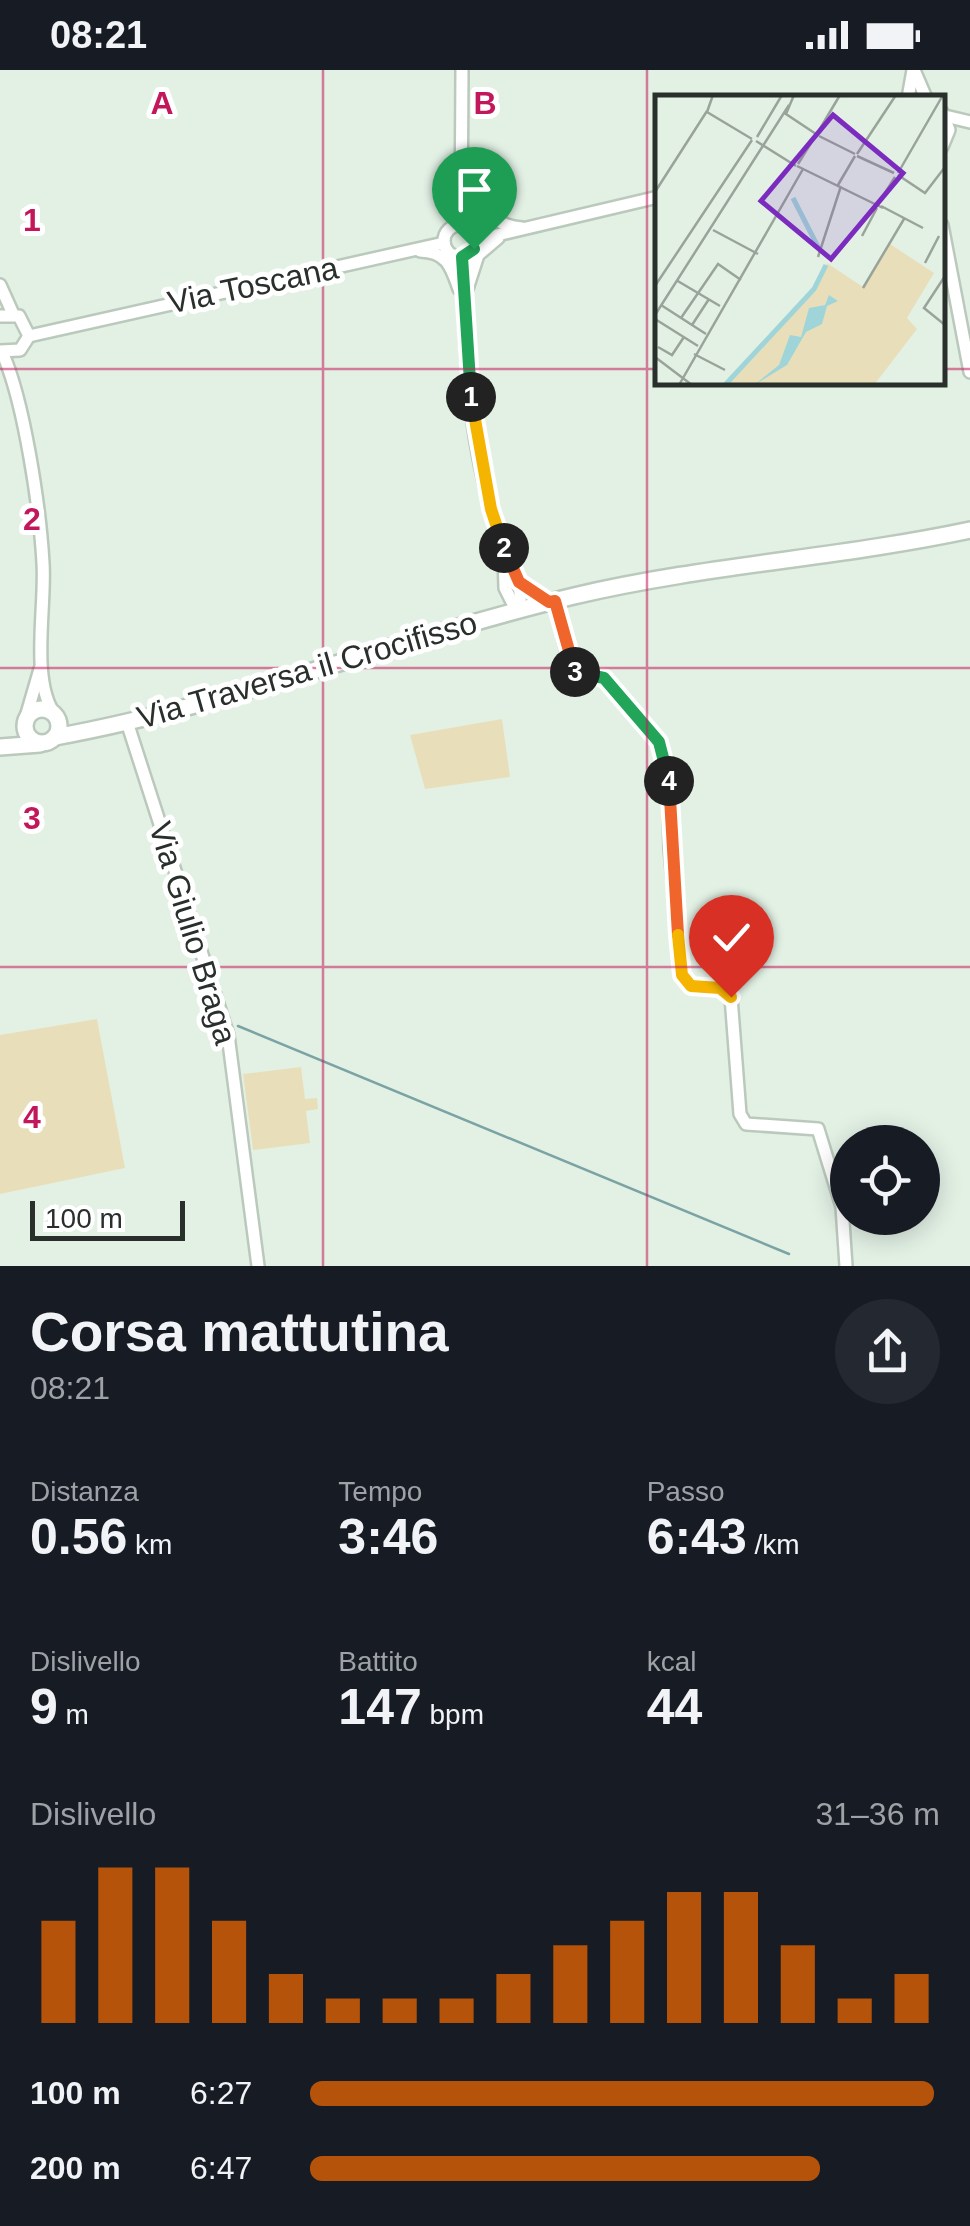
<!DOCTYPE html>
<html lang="it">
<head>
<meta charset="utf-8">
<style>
	:root { --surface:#171b24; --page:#242831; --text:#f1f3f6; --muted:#9ea1a6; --accent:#b45309 }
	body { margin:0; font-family:Arial,sans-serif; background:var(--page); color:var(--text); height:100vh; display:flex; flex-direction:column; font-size:38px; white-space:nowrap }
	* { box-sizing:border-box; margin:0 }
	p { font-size:32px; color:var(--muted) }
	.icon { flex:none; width:55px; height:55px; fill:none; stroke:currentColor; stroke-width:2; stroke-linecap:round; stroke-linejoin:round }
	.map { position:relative; height:1196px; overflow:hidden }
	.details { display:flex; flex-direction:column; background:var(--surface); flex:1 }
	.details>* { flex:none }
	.controls { position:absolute; left:830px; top:1055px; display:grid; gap:20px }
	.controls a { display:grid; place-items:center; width:110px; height:110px; border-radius:50%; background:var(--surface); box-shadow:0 5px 25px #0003; font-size:50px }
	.scale { position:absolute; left:30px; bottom:25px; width:155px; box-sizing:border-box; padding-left:10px; border:5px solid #292f2a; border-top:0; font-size:28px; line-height:35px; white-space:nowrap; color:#292f2a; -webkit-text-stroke:8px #fff; paint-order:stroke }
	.pin { position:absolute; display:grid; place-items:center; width:85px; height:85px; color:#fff; margin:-102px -42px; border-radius:50% 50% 50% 0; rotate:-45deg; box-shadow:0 0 10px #0007 }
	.pin .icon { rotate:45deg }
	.km { position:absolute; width:50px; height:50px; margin:-25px; border-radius:50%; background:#222; color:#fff; font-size:28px; line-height:50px; text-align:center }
	.round { display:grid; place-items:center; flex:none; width:105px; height:105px; border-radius:52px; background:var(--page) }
	.overview { display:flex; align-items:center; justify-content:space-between; height:170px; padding:0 30px }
	h1 { font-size:55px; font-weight:700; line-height:75px }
	.figures { display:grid; grid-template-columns:repeat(3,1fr); gap:15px; height:170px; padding:10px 30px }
	.figures div { display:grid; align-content:center }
	.figures b { font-size:50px; font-weight:700 }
	.figures small { font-size:28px; font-weight:400 }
	.figures p { font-size:28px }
	.chart { height:280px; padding:20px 30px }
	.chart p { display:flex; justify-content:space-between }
	.chart svg { width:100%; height:180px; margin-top:10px; stroke:var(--accent); stroke-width:6 }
	ul { padding:0 30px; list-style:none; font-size:32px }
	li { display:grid; grid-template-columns:160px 120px 1fr; align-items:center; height:75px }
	li i { height:25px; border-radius:12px; background:var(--accent) }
	.status { display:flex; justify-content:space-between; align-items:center; height:70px; padding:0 50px; background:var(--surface); direction:ltr }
	.status svg { height:28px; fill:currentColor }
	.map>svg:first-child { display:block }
</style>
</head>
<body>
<div class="status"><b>08:21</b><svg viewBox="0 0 49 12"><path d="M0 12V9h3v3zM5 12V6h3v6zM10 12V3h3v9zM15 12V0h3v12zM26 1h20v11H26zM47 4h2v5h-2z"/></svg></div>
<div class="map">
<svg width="970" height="1196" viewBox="0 0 970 1196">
	<rect width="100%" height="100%" fill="#e3f1e5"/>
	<g fill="#e8dfba">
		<polygon points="502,649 510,707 425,719 410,665"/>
		<polygon points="97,949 125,1098 0,1124 0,965"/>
		<polygon points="301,997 305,1029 317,1028 318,1039 306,1041 310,1073 253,1080 243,1004"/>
	</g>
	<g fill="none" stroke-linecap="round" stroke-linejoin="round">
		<polyline stroke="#7ca3a4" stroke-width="2.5" points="238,956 789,1184"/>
		<defs>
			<g id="street">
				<polyline points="914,0 926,28"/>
				<polyline points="908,28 913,0"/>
				<polyline points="942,42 949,60 942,77"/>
				<polyline points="945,46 970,52"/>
				<path d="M463,97C474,128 485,155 522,158"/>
				<circle cx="460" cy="171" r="16"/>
				<polyline points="461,155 462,0"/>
				<polyline points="942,155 970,302"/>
				<polyline points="476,170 658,127"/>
				<path d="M420,181C447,182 451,196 459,219"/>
				<path d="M462,187C465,271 467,360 492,441C500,467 530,519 517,542"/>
				<polyline points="0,215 13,244"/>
				<polyline points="467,219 478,185 498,168"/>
				<polyline points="0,246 19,246 29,266 20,280 0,281"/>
				<polyline points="29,266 444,173"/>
				<path d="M2,282C24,330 40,439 43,493C46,537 30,610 55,645"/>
				<polyline points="504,485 505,518 517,542"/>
				<polyline points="555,531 571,600 604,608 659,672 668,696 670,779 682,905 691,916 720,918 731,927 740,1044 746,1054 818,1059 842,1137 846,1196"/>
				<polyline points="26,647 40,599"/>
				<polyline points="127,652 228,965 258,1196"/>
			</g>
			<g id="secondary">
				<circle cx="42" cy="656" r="17"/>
				<path d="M55,667C231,635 400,568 574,526C705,495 839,488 970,460"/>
				<polyline points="0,677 40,674"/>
			</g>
		</defs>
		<use href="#street" stroke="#bbc9bc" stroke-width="16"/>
		<use href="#secondary" stroke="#bbc9bc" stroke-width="20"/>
		<use href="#street" stroke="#fff" stroke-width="11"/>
		<use href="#secondary" stroke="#fff" stroke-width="15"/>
	</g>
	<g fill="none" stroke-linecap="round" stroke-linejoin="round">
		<defs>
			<polyline id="split-1" points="471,327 462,187 474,179"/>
			<polyline id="split-2" points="471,327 491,439 504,478"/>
			<polyline id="split-3" points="504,478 519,512 549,532 555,531 575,602"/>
			<polyline id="split-4" points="575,602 604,608 659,672 669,711"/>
			<polyline id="split-5" points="669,711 678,865"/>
			<polyline id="split-6" points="678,865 682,905 691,916 720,918 731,927"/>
		</defs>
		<use href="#split-1" stroke="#fff" stroke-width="20"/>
		<use href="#split-2" stroke="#fff" stroke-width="20"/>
		<use href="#split-3" stroke="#fff" stroke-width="20"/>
		<use href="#split-4" stroke="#fff" stroke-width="20"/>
		<use href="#split-5" stroke="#fff" stroke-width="20"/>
		<use href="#split-6" stroke="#fff" stroke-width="20"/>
		<use href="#split-1" stroke="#22a559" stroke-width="12"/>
		<use href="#split-2" stroke="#f5b400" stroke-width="12"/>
		<use href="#split-3" stroke="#f0652b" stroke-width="12"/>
		<use href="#split-4" stroke="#22a559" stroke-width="12"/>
		<use href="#split-5" stroke="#f0652b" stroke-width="12"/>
		<use href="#split-6" stroke="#f5b400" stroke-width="12"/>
	</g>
	<path fill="none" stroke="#c2185b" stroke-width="2.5" stroke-opacity="0.55" d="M323,0V1196M647,0V1196M0,299H658M942,299H970M0,598H970M0,897H970"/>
	<g text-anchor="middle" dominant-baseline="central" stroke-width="10" stroke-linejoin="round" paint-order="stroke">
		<g font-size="32" fill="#292f2a" stroke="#fff">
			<text transform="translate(253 215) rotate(-12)">Via Toscana</text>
			<text transform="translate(307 600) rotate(-16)">Via Traversa il Crocifisso</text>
			<text transform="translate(193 863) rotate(73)">Via Giulio Braga</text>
		</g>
	</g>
	<g transform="translate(655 25)">
		<rect width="290" height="290" fill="#e3f1e5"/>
		<path d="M235,149L279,178L252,223L262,234L219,290H71L160,194L172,168L208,192Z" fill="#e8dfba"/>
		<path d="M174,200L183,206L172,211L167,229L151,237L132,270L99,290L124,270L135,240L146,242L154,213L170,210Z" fill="#9fd5d9"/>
		<path fill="none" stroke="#9fd5d9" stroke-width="5" d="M138,103L163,152M70,290L159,194L171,170"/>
		<path fill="none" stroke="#99a39a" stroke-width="2.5" d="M58,0L52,17L97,44M139,0L131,19L161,39M163,37L185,0M164,41L200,59M102,42L127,0M101,46L141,71M202,59L241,0M202,61L239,78M143,69L161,40M142,71L228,113M243,78L288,0M243,80L270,98L290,72M183,90L200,61M0,97L52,16M223,109L240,82M226,111L268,133M58,135L103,159M207,141L222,113M163,162L186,91M270,168L284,141M290,181L269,213L290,230M21,185L65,211M0,191L97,45M208,193L249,124M6,210L51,239M0,220L134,10M26,223L63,169L86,185M0,224L43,251M37,230L54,204M3,252L17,260L29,242M39,259L70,275M0,262L37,290M24,290L148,74"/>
		<path fill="#7b2cbf" fill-opacity="0.15" stroke="#7b2cbf" stroke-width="5" d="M178,20L248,78L176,164L106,106Z"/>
		<rect width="290" height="290" fill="none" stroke="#292f2a" stroke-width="5"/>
	</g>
	<g font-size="32" text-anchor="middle" font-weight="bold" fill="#c2185b" stroke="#fff" stroke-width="10" stroke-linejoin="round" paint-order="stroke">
		<text x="162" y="44">A</text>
		<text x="485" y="44">B</text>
		<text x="32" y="161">1</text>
		<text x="32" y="460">2</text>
		<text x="32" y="759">3</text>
		<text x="32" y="1058">4</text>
	</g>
</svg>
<div class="controls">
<a><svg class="icon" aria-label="locate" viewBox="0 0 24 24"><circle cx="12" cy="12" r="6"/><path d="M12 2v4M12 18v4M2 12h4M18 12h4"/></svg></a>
</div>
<div class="scale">100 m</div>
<div class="pin" style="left:474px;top:179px;background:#1e9e55"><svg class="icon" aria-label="arrive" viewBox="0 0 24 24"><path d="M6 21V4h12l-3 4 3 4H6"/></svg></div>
<div class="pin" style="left:731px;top:927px;background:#d93025"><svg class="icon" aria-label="check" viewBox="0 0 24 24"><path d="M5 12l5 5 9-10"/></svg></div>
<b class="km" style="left:471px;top:327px">1</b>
<b class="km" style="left:504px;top:478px">2</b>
<b class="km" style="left:575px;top:602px">3</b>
<b class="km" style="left:669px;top:711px">4</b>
</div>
<section class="details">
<div class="overview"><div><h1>Corsa mattutina</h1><p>08:21</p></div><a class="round"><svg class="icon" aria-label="share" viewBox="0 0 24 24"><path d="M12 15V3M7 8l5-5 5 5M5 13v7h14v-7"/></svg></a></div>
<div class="figures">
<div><p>Distanza</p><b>0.56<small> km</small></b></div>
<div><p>Tempo</p><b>3:46</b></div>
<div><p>Passo</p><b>6:43<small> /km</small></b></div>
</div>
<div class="figures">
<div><p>Dislivello</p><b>9<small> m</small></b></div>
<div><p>Battito</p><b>147<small> bpm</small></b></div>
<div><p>kcal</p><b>44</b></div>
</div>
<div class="chart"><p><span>Dislivello</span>31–36 m</p>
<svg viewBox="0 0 160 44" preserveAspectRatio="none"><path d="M5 44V19M15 44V6M25 44V6M35 44V19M45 44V32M55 44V38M65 44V38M75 44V38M85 44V32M95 44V25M105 44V19M115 44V12M125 44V12M135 44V25M145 44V38M155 44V32"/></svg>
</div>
<ul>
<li><b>100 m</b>6:27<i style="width:99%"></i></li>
<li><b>200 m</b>6:47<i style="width:81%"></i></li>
</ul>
</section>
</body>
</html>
